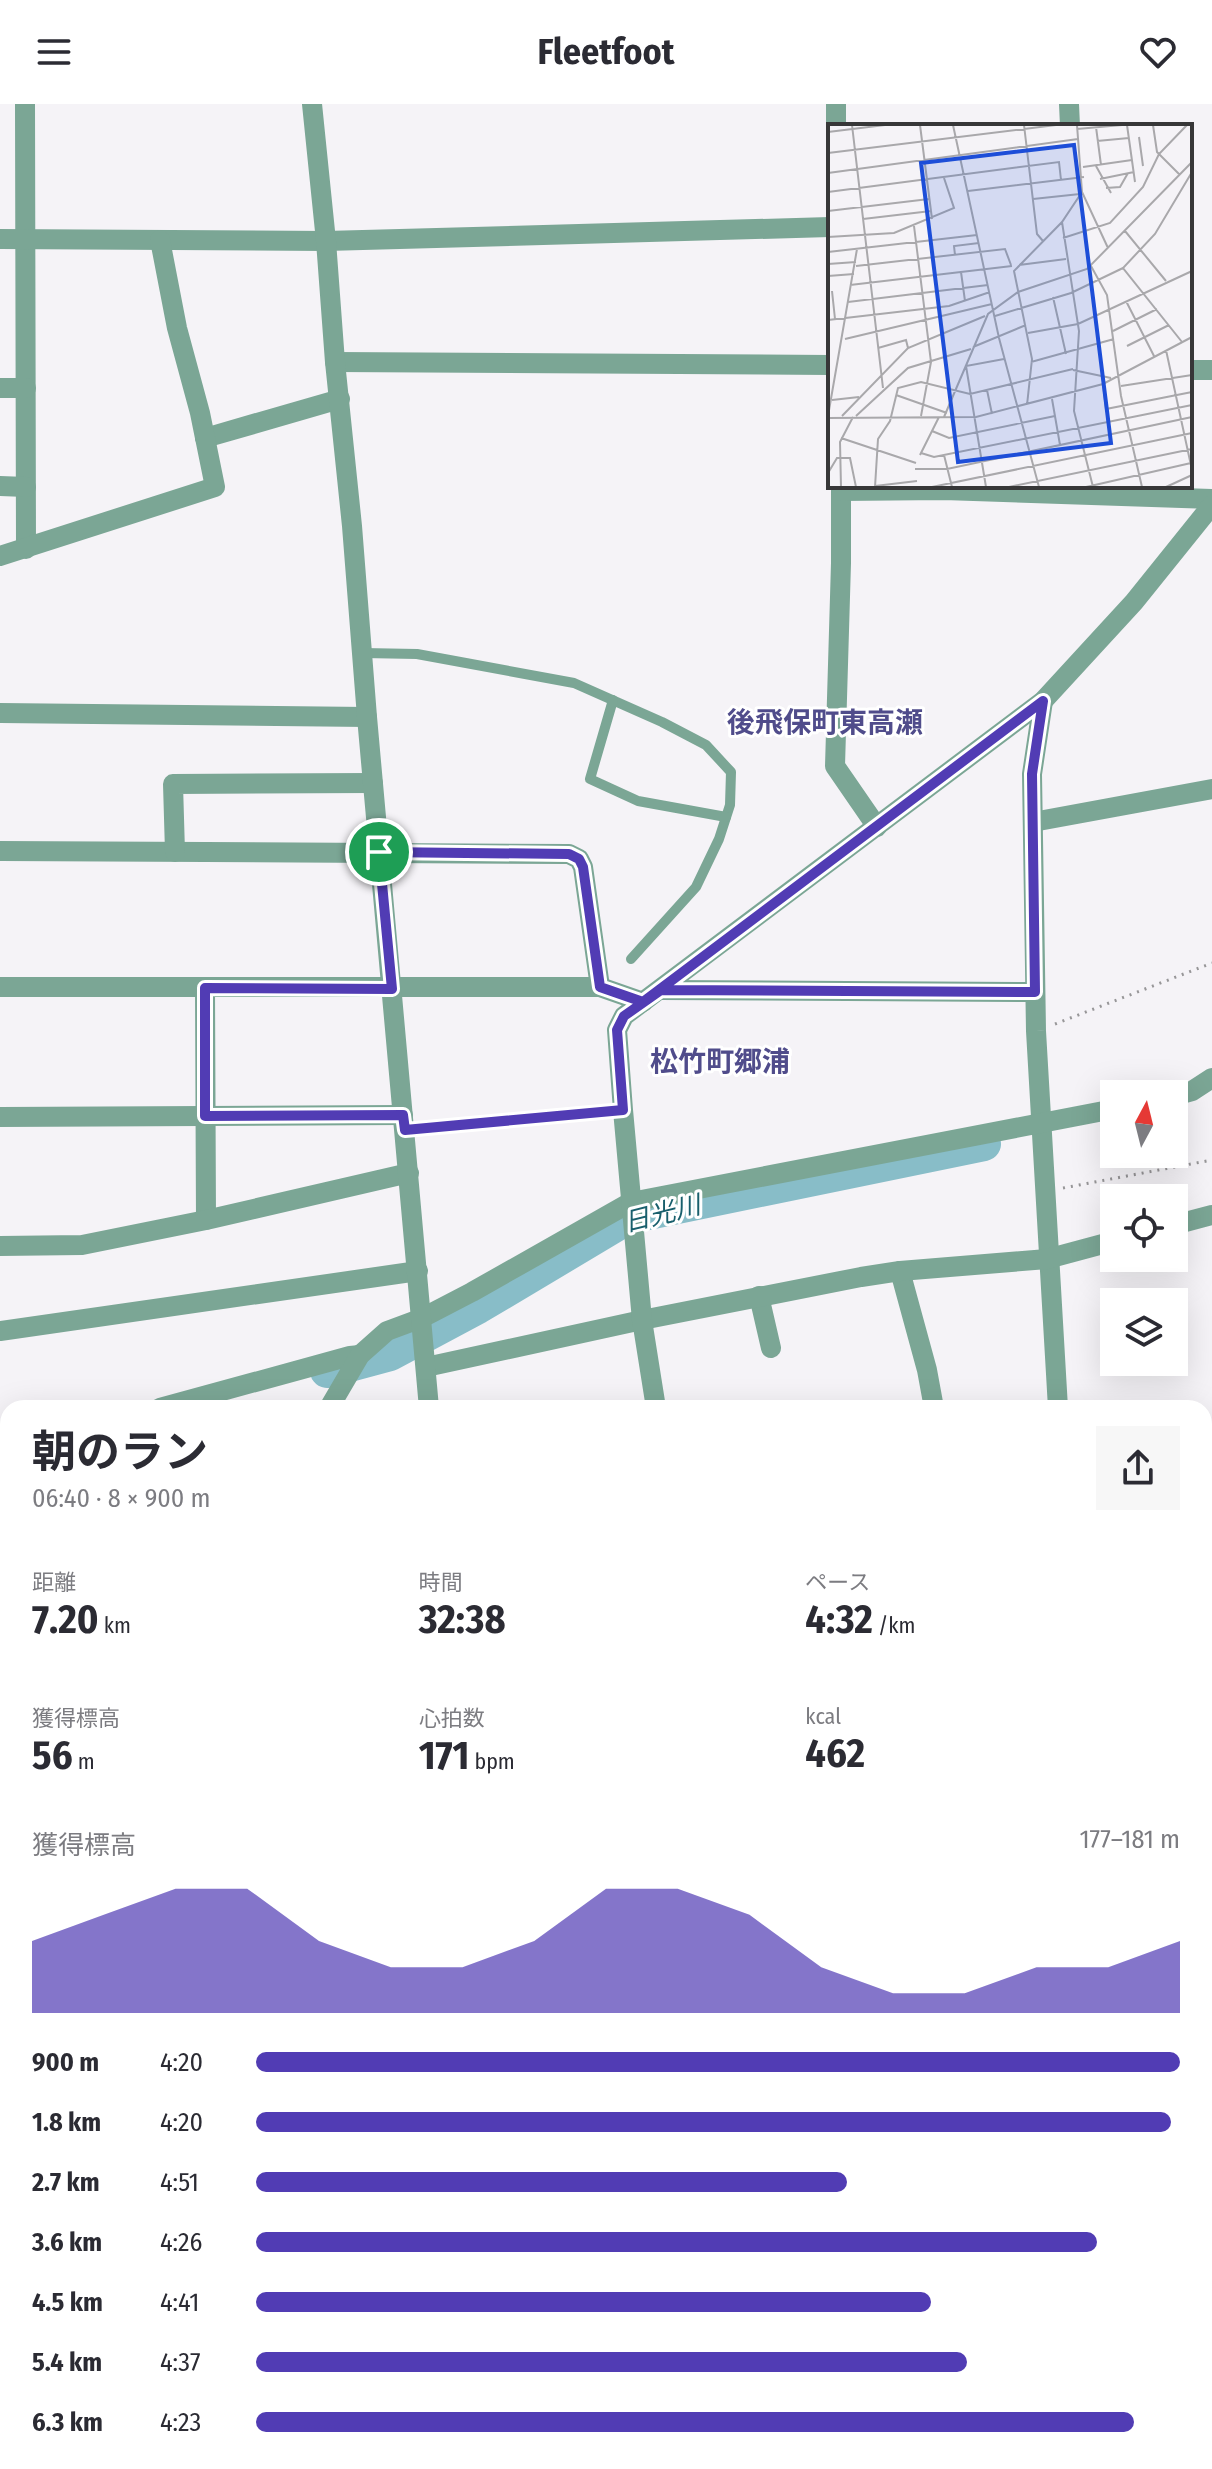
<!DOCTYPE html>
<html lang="ja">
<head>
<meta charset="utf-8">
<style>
	:root { --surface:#fff; --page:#f7f7f7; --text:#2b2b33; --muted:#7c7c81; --accent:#513cb4 }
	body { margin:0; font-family:"Fira Sans Condensed","Noto Sans JP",sans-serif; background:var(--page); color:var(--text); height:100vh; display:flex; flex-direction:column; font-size:30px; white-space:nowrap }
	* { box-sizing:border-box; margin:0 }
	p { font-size:26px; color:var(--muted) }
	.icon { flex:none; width:44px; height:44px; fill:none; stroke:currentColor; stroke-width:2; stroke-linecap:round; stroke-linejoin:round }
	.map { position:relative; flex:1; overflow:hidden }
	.panel { position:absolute; left:0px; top:1296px; width:1212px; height:1070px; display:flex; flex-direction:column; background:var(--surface); border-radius:24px 24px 0 0; box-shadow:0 8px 32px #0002 }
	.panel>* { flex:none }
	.needle { width:52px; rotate:7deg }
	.tools { position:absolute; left:1100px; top:976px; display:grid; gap:16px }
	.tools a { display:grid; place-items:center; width:88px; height:88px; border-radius:0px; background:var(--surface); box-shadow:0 8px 32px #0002; font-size:40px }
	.pin { position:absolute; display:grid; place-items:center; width:68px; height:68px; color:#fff; margin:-34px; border:4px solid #fff; border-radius:50%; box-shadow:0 2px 8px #0007 }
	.round { display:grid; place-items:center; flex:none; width:84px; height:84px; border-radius:0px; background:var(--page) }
	.summary { display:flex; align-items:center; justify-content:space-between; height:136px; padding:0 32px }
	h1 { font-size:44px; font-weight:700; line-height:60px }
	.stats { display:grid; grid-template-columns:repeat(3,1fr); gap:12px; height:136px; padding:8px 32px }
	.stats div { display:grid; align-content:center }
	.stats b { font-size:40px; font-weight:700 }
	.stats small { font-size:22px; font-weight:400 }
	.stats p { font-size:22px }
	.chart { height:224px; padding:16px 32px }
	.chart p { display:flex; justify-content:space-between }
	.chart svg { width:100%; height:144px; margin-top:8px; fill:var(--accent); opacity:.7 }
	ul { padding:0 32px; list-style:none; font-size:26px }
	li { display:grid; grid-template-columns:128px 96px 1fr; align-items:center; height:60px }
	li i { height:20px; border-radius:10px; background:var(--accent) }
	header { display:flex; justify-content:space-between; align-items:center; height:104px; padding:0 32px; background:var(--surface); font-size:36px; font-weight:700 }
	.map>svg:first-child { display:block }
</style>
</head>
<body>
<header><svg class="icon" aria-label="menu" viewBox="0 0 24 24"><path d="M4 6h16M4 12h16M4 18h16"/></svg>Fleetfoot<svg class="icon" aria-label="heart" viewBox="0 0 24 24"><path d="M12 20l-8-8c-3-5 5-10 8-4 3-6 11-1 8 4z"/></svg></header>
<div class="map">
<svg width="1212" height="2365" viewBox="0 0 1212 2365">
	<rect width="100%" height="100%" fill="#f5f3f7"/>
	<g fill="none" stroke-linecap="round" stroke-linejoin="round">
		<polyline stroke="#88bdc8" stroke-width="34" points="327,1267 390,1250 478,1203 624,1116 643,1110 984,1040"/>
		<g stroke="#979698" stroke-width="3" stroke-dasharray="2 6" stroke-linecap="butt">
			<polyline points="1055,920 1212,859"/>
			<polyline points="425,1025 604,1008"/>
			<polyline points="1063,1084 1212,1056"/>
		</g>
		<g stroke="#7ba695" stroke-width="10">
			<polyline points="363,549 417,550 574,579 662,618 706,641 731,668 730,701 719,735 696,783 631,855"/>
			<polyline points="613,596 590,675 638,697 726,713"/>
		</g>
		<g stroke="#7ba695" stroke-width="20">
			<polyline points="25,0 26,445"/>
			<polyline points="836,0 836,22"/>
			<polyline points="1069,0 1070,22"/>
			<polyline points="0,135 326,137 830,123"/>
			<polyline points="335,258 830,261"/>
			<polyline points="1190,266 1212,266"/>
			<polyline points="0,284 26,284"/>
			<polyline points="205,334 340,295"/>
			<polyline points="0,382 26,383"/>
			<polyline points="841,382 841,459 835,662 877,723"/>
			<polyline points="841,387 944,386 1212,395"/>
			<polyline points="0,452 215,383 200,309 177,224 160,136"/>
			<polyline points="1043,597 1032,670 1036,927 1058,1304"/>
			<polyline points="0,609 367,613"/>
			<polyline points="1033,718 1212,685"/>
			<polyline points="0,747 569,750 579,755 583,763 600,883"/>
			<polyline points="175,748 173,680 373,679"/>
			<polyline points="0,883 600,883 643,898"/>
			<polyline points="205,884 206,1116"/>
			<polyline points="661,886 1035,888"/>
			<polyline points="1174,992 1192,987 1212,974"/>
			<polyline points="0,1013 403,1011"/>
			<polyline points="1174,1121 1212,1111"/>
			<polyline points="0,1142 82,1141 206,1116 409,1069"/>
			<polyline points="900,1167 927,1266 934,1304"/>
			<polyline points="759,1192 771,1244"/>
			<polyline points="0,1227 418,1167"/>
			<polyline points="426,1263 642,1216 861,1173 900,1167 1047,1155 1114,1137"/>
			<polyline points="160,1304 350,1252 360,1251"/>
			<polyline points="329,1304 360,1251 387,1227 422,1214 472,1188 631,1098 1114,1005"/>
			<polyline points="656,1304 642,1216 623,1006 617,926 624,912 1043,597 1134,498 1212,401"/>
			<polyline points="0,1348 8,1346"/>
			<polyline points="1204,1365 1212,1362"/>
			<polyline points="0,1541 8,1540"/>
			<polyline points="1204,1594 1212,1593"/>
			<polyline points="0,1805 8,1809"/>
			<polyline points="1204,1816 1212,1819"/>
			<polyline points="0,1901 8,1887"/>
			<polyline points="1204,1914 1204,1895"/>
			<polyline points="1204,2096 1212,2096"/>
			<polyline points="0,2169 8,2168"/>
			<polyline points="0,2295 8,2295"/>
			<polyline points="1204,2301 1212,2301"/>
			<polyline points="174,2358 175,2365"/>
			<polyline points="997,2358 998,2365"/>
			<polyline points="444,2365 529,2358"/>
		</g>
		<g stroke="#7ba695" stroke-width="20">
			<polyline points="312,0 326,137 335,258 352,422 367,613 429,1304"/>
			<polyline points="1204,1895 1212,1892"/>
			<polyline points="0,2017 8,2018"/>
			<polyline points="1204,2208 1212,2208"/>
			<polyline points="565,2358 566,2365"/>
		</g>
	</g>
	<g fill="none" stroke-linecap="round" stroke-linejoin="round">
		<defs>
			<polyline id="route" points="379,748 392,885 205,884 205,1012 403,1011 405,1026 623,1006 617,926 624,912 661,886 1035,888 1032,670 1043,597 643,898 600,883 583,763 579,755 569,750 379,748"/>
		</defs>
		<use href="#route" stroke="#fff" stroke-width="16"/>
		<use href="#route" stroke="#513cb4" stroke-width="10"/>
	</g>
	<g text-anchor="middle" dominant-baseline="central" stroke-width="6" stroke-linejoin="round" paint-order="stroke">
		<g font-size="26" font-style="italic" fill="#185f6c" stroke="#fff">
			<text transform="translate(662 1110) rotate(-14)">日光川</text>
		</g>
		<g font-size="28" font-weight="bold" fill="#504c8b" stroke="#fff">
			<text x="825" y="618">後飛保町東高瀬</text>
			<text x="720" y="957">松竹町郷浦</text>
		</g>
	</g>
	<g transform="translate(828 20)">
		<rect width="364" height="364" fill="#f5f3f7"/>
		<path fill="none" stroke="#a9a8ab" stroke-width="2" d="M24,1L55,264M92,1L104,95M125,1L171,214L211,363M196,1L209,110L215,117M249,1L254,68L280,124M299,1L307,58M325,1L329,28L352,51M268,3L273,41M249,5L294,1M0,8L57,1M311,13L315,42M269,17L301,14M0,29L228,1M268,42L283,69M255,43L304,36M0,49L250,15M272,55L306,48M278,64L292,63L300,49M140,67L256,53M0,68L231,38L233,56M205,75L252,70M0,87L101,75M35,95L103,87M234,98L251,207L246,287L265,363M86,102L103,238L93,292M297,107L338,157M0,113L66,109L126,84L116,54M235,114L282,99L315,63L331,30L359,1M0,128L149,111M127,131L126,122L151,119M0,140L28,138M191,141L238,135M28,142L177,125L183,141M263,142L279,171L293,272L314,363M133,148L137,177M0,152L26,150M22,161L184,142M4,167L7,195M225,173L238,230M298,177L326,232M20,178L160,161M167,192L243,169L295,144M0,196L121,182L162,168M285,207L329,185M200,209L250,200L364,147M17,215L164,180M354,218L295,144L327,110L364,48M299,222L341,201M145,223L198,201M50,224L78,216L80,224M338,226L364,346M203,238L286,215M245,246L283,254M275,260L278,285L364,268M293,262L364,251M159,266L164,290M68,271L119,289M224,275L232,321M4,276L31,273M199,281L204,235L186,147L234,98L254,68M0,292L29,125M14,292L80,224L157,192M28,292L80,244L143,225M116,293L160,190L190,168L259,145L364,38M0,294L148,293L275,260L364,213M104,307L121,314L227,292M13,314L88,339M93,329L106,333L364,281M92,331L111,293M116,331L124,363M87,345H119L364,293M0,349L9,334H22L28,363M47,362L89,357M13,363L12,318L25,293M47,363L50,315L62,297L70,264L93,258L142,270L245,245M104,363L364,309M158,363L138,242L176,235M181,363L364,325M258,363L363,339M338,363L364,351"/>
		<path fill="#1d4ed8" fill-opacity="0.15" stroke="#1d4ed8" stroke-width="4" d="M246,21L283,319L130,338L93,39Z"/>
		<rect width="364" height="364" fill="none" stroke="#373738" stroke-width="4"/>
	</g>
</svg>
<div class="tools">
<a><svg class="needle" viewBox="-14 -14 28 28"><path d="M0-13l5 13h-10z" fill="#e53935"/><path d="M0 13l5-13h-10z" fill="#7c7c81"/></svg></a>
<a><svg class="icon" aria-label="locate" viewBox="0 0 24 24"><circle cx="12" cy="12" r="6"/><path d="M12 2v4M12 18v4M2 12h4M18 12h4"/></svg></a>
<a><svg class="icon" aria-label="layers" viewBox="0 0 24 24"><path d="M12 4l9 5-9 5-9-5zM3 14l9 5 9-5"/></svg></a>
</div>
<div class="pin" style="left:379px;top:748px;background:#1e9e55"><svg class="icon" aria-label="arrive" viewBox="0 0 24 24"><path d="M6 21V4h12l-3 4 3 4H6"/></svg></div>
<section class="panel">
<div class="summary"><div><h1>朝のラン</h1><p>06:40 · 8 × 900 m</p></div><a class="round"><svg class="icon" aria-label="share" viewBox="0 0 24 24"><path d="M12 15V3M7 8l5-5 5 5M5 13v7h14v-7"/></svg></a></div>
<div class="stats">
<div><p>距離</p><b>7.20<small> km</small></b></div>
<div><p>時間</p><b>32:38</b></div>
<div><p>ペース</p><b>4:32<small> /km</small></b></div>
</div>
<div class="stats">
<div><p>獲得標高</p><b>56<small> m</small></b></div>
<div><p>心拍数</p><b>171<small> bpm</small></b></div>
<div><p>kcal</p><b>462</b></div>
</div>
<div class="chart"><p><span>獲得標高</span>177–181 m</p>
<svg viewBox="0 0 160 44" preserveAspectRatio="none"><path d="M0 44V22L10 14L20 6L30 6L40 22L50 30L60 30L70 22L80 6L90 6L100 14L110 30L120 38L130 38L140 30L150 30L160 22V44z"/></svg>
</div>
<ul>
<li><b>900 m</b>4:20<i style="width:100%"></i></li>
<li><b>1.8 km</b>4:20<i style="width:99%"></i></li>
<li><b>2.7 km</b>4:51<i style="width:64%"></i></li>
<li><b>3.6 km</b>4:26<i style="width:91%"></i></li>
<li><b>4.5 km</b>4:41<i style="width:73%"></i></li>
<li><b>5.4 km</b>4:37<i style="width:77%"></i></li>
<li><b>6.3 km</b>4:23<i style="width:95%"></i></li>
</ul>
</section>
</div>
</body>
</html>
